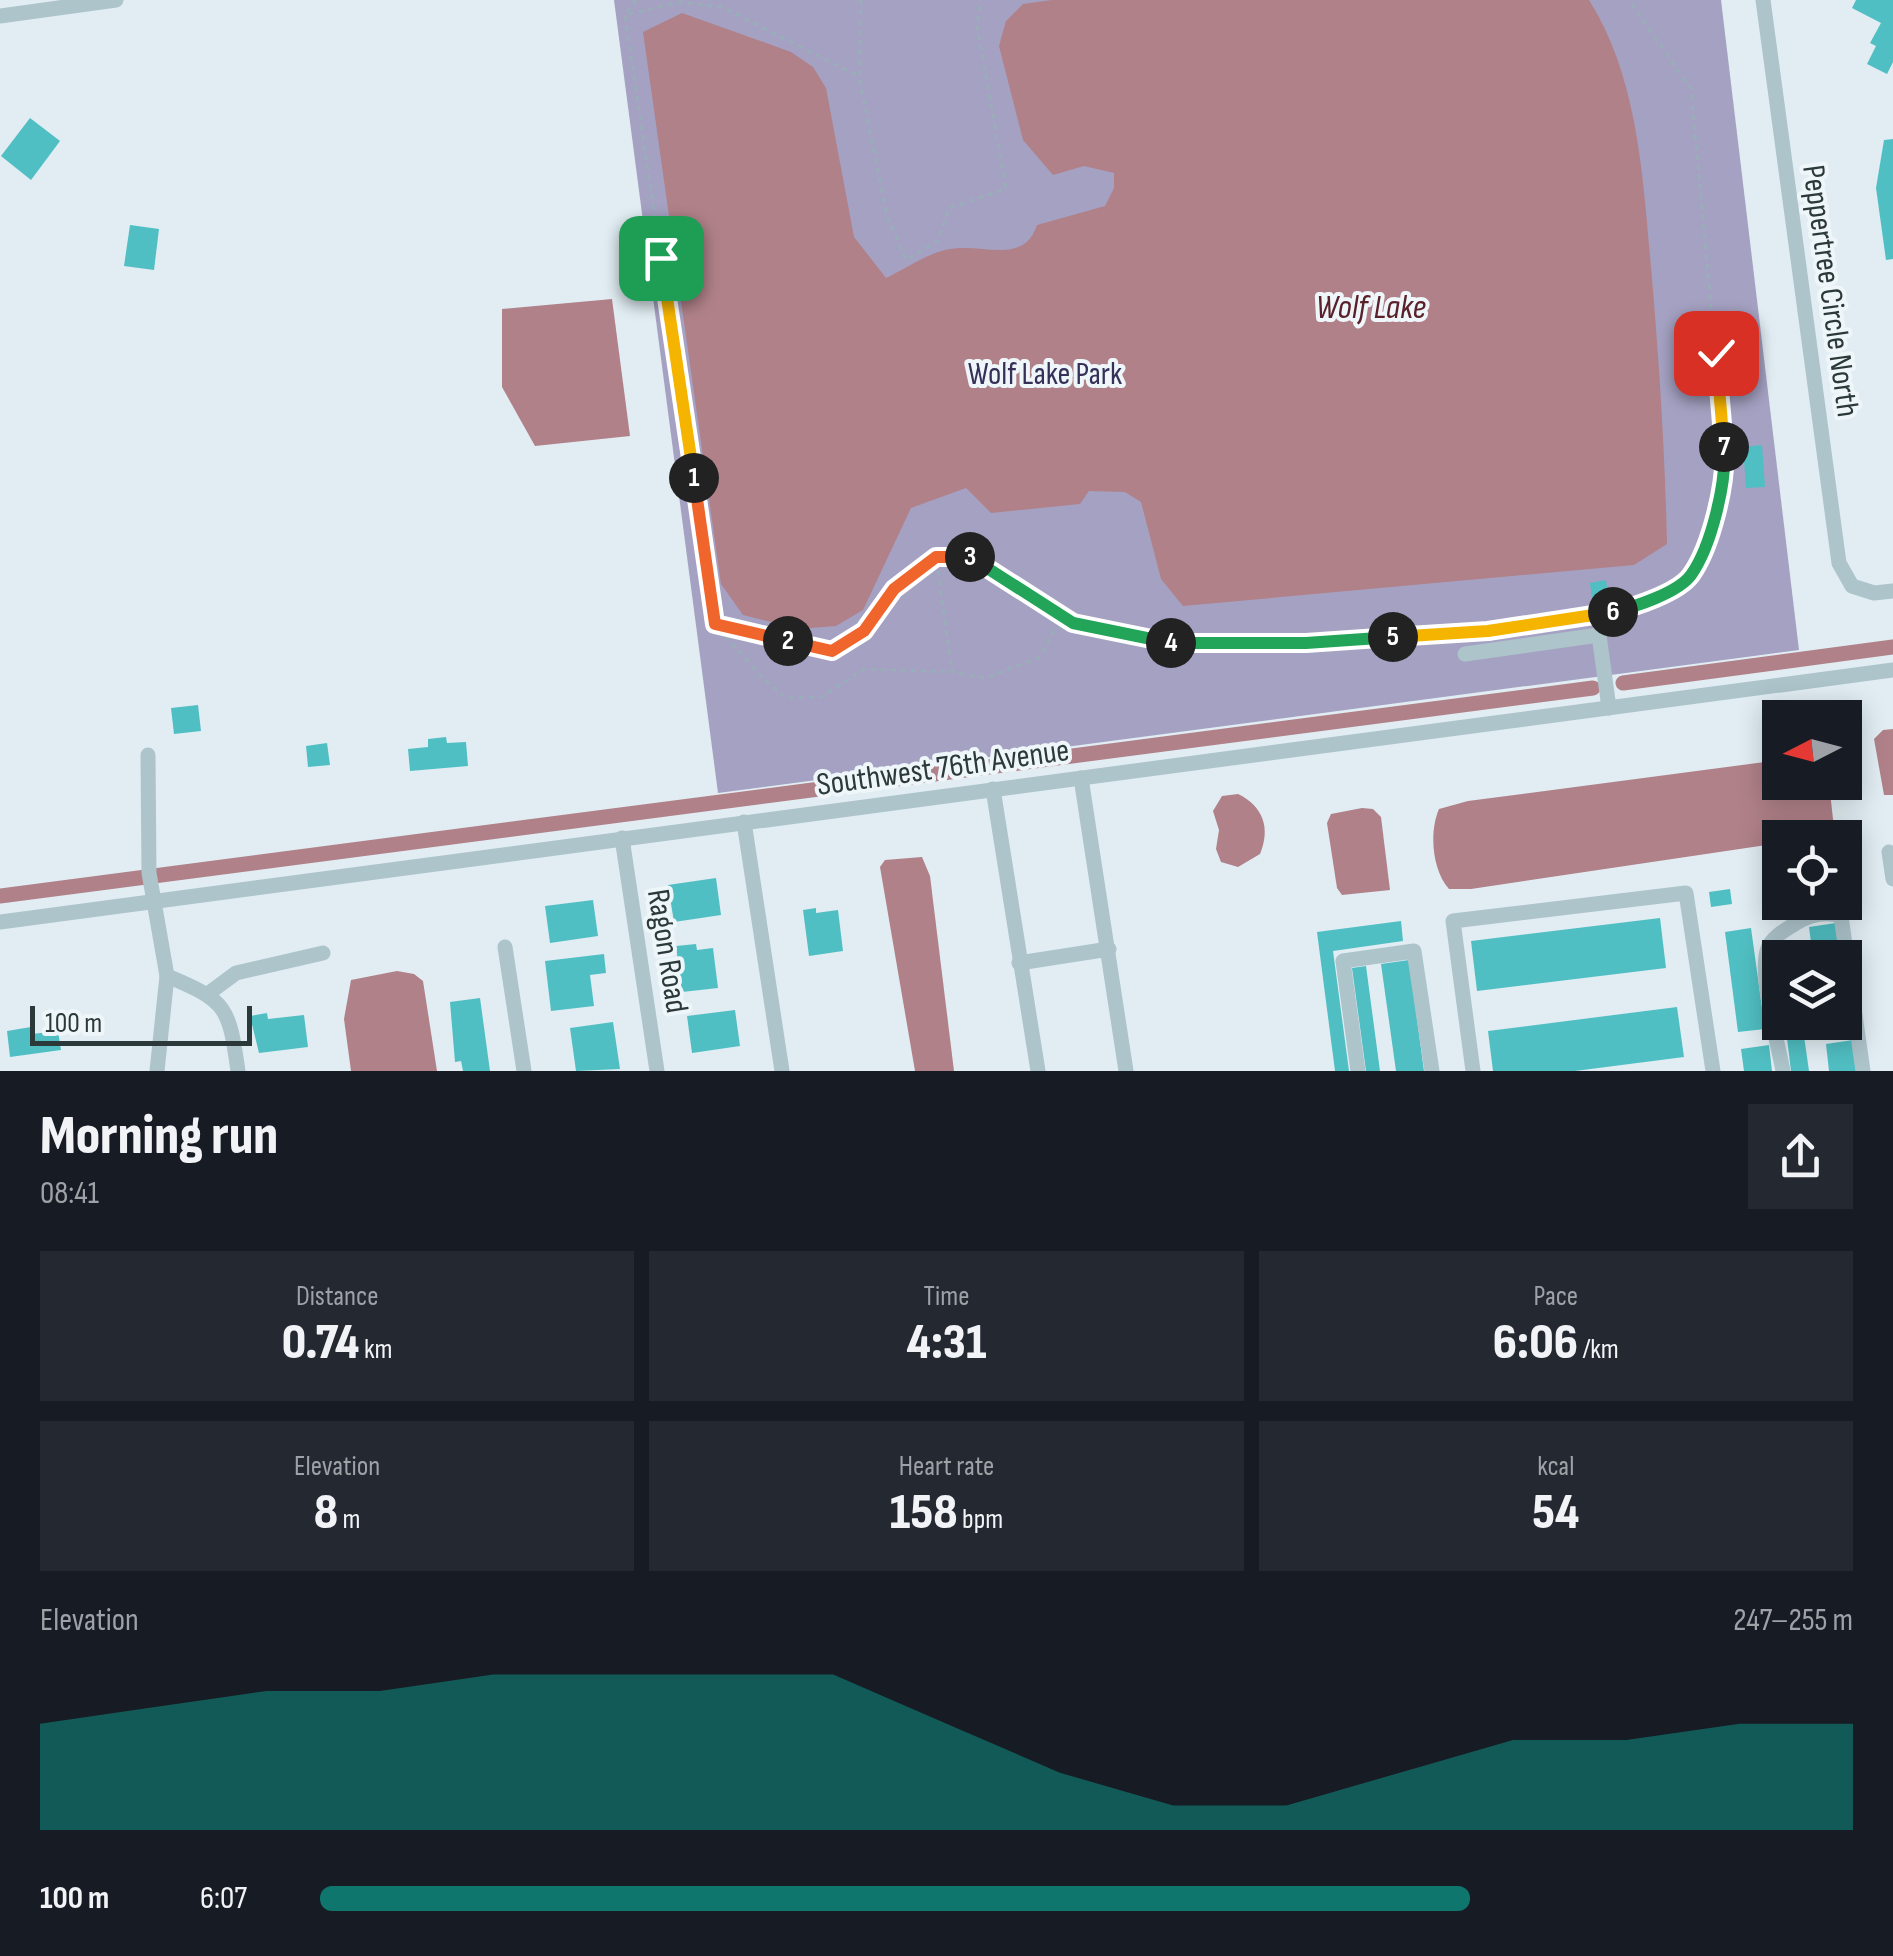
<!DOCTYPE html>
<html lang="en">
<head>
<meta charset="utf-8">
<style>
	:root { --surface:#171b24; --page:#242831; --text:#f1f3f6; --muted:#9ea1a6; --accent:#0f766e }
	body { margin:0; font-family:"Sofia Sans Condensed",sans-serif; background:var(--page); color:var(--text); height:100vh; display:flex; flex-direction:column; font-size:38px; white-space:nowrap }
	* { box-sizing:border-box; margin:0 }
	p { font-size:32px; color:var(--muted) }
	.icon { flex:none; width:55px; height:55px; fill:none; stroke:currentColor; stroke-width:2; stroke-linecap:round; stroke-linejoin:round }
	.map { position:relative; height:1071px; overflow:hidden }
	.details { display:flex; flex-direction:column; background:var(--surface); flex:1 }
	.details>* { flex:none }
	.needle { width:65px; rotate:264deg }
	.fabs { position:absolute; left:1762px; top:700px; display:grid; gap:20px }
	.fabs a { display:grid; place-items:center; width:100px; height:100px; border-radius:0px; background:var(--surface); box-shadow:0 5px 25px #0003; font-size:50px }
	.scale { position:absolute; left:30px; bottom:25px; width:222px; box-sizing:border-box; padding-left:10px; border:5px solid #2b393a; border-top:0; font-size:28px; line-height:35px; white-space:nowrap; color:#2b393a; -webkit-text-stroke:8px #eef6fa; paint-order:stroke }
	.pin { position:absolute; display:grid; place-items:center; width:85px; height:85px; color:#fff; margin:-42px; border-radius:20px; box-shadow:0 5px 15px #0006 }
	.km { position:absolute; width:50px; height:50px; margin:-25px; border-radius:50%; background:#222; color:#fff; font-size:28px; line-height:50px; text-align:center }
	.round { display:grid; place-items:center; flex:none; width:105px; height:105px; border-radius:0px; background:var(--page) }
	.head { display:flex; align-items:center; justify-content:space-between; height:170px; padding:0 40px }
	h1 { font-size:55px; font-weight:800; line-height:75px }
	.stats { display:grid; grid-template-columns:repeat(3,1fr); gap:15px; height:170px; padding:10px 40px }
	.stats div { display:grid; align-content:center; border-radius:0px; background:var(--page); text-align:center }
	.stats b { font-size:50px; font-weight:800 }
	.stats small { font-size:28px; font-weight:400 }
	.stats p { font-size:28px }
	.chart { height:280px; padding:20px 40px }
	.chart p { display:flex; justify-content:space-between }
	.chart svg { width:100%; height:180px; margin-top:10px; fill:var(--accent); opacity:.7 }
	ul { padding:0 40px; list-style:none; font-size:32px }
	li { display:grid; grid-template-columns:160px 120px 1fr; align-items:center; height:75px }
	li i { height:25px; border-radius:12px; background:var(--accent) }
	.map>svg:first-child { display:block }
</style>
</head>
<body>
<div class="map">
<svg width="1893" height="1071" viewBox="0 0 1893 1071">
	<rect width="100%" height="100%" fill="#e1edf3"/>
	<polygon fill="#a5a1c2" points="614,0 1721,0 1799,650 718,793"/>
	<g fill="#b08189">
		<path d="M1052,0H1589C1638,77 1643,178 1651,267C1659,359 1665,451 1667,544L1634,565L1183,606L1161,579L1141,502L1125,492L1089,491L1080,504L991,513L966,488L911,508L863,610L836,626L798,629L743,615L721,584L643,32L682,13L791,52L813,67L826,88L854,237L886,278C905,269 925,255 945,250C981,241 1023,267 1037,225L1105,206L1114,188V173L1084,166L1053,175L1023,140L999,46L1006,21L1023,4Z"/>
		<polygon points="612,299 630,436 535,446 502,387 502,309"/>
		<polygon points="1893,729 1893,795 1884,795 1874,739 1883,730"/>
		<path d="M1780,760V782L1829,783L1834,828L1828,837L1780,838V843L1471,889H1449C1432,870 1429,832 1439,809L1468,801Z"/>
		<path d="M1238,794C1263,806 1271,828 1260,854L1238,867L1221,862L1216,849L1219,830L1213,811L1222,796Z"/>
		<polygon points="1362,808 1373,809 1381,817 1390,890 1342,895 1337,888 1327,823 1331,814"/>
		<polygon points="922,857 930,876 954,1071 915,1071 880,867 885,860"/>
		<polygon points="397,971 414,974 423,981 437,1071 351,1071 344,1019 351,980"/>
	</g>
	<g fill="none" stroke-linecap="round" stroke-linejoin="round">
		<g stroke="#b08189" stroke-width="15">
			<polyline points="1623,683 1893,647"/>
			<polyline points="0,896 1593,688"/>
		</g>
	</g>
	<g fill="#50bfc3">
		<polygon points="1856,0 1893,0 1893,62 1887,74 1867,64 1876,46 1870,43 1881,23 1852,8"/>
		<polygon points="30,118 60,141 31,180 1,156"/>
		<polygon points="1893,139 1893,259 1886,260 1876,188 1884,140"/>
		<polygon points="130,225 159,229 154,270 124,266"/>
		<polygon points="1762,445 1765,487 1746,488 1743,447"/>
		<polygon points="1606,580 1608,595 1592,598 1590,583"/>
		<polygon points="198,705 201,731 174,734 171,708"/>
		<polygon points="446,737 447,743 466,742 468,766 410,771 408,749 428,747 428,739"/>
		<polygon points="327,743 330,765 308,767 306,746"/>
		<polygon points="716,878 721,915 674,922 668,885"/>
		<polygon points="1730,889 1732,904 1711,907 1709,892"/>
		<polygon points="593,900 598,936 550,943 545,906"/>
		<polygon points="816,908 816,913 838,910 843,951 809,956 803,910"/>
		<polygon points="1660,918 1666,968 1477,991 1471,941"/>
		<polygon points="1401,921 1403,941 1333,951 1349,1071 1335,1071 1317,932"/>
		<polygon points="1836,923 1841,958 1813,958 1809,927"/>
		<polygon points="1751,928 1765,1029 1738,1032 1725,932"/>
		<polygon points="696,944 697,950 713,948 718,988 682,992 676,946"/>
		<polygon points="604,954 606,973 590,975 594,1006 551,1011 545,961"/>
		<polygon points="1409,960 1424,1071 1396,1071 1381,964"/>
		<polygon points="1366,966 1380,1071 1366,1071 1352,968"/>
		<polygon points="480,998 490,1071 463,1071 461,1061 455,1062 450,1002"/>
		<polygon points="1677,1007 1684,1057 1575,1071 1493,1071 1488,1031"/>
		<polygon points="735,1010 740,1046 692,1053 687,1016"/>
		<polygon points="267,1013 268,1019 304,1015 308,1047 259,1053 250,1016"/>
		<polygon points="613,1022 620,1069 576,1071 570,1028"/>
		<polygon points="1785,1022 1802,1022 1809,1071 1791,1071"/>
		<polygon points="31,1027 32,1034 58,1031 61,1050 10,1057 7,1031"/>
		<polygon points="1853,1040 1857,1071 1829,1071 1826,1044"/>
		<polygon points="1769,1045 1772,1071 1744,1071 1741,1049"/>
	</g>
	<g fill="none" stroke-linecap="round" stroke-linejoin="round">
		<g stroke="#97b0b7" stroke-width="2.5" stroke-dasharray="5 5" stroke-linecap="butt">
			<polyline points="636,0 625,15 715,624 761,676 786,698 821,697 864,669 951,672"/>
			<polyline points="861,0 859,77 887,216 906,260 938,241 949,208 1006,189 977,25 981,0"/>
			<polyline points="629,14 680,2 722,7 858,76"/>
			<polyline points="1073,623 1054,631 1040,657 986,678 952,672 936,557 971,557 1073,623 1170,643 1306,643 1488,631 1576,619 1642,605 1690,578 1719,510 1725,460 1691,89 1629,0"/>
			<polyline points="718,624 831,651 864,631 894,589 934,558"/>
		</g>
		<g stroke="#adc4cb" stroke-width="15">
			<polyline points="1763,0 1839,563 1852,586 1874,593 1893,591"/>
			<polyline points="0,16 116,0"/>
			<polyline points="1465,654 1599,635 1609,708"/>
			<path d="M148,755L149,873L167,976C228,1001 229,1008 238,1071"/>
			<polyline points="1081,778 1126,1071"/>
			<polyline points="993,789 1038,1071"/>
			<polyline points="744,822 782,1071"/>
			<polyline points="622,838 657,1071"/>
			<polyline points="1889,852 1893,879"/>
			<polyline points="0,922 1893,670"/>
			<polyline points="505,947 524,1071"/>
			<polyline points="1019,963 1109,949"/>
			<polyline points="209,993 236,973 323,953"/>
			<polyline points="157,1071 167,976"/>
			<polyline points="1358,1071 1343,961 1414,951 1432,1071"/>
			<polyline points="1473,1071 1453,921 1686,893 1713,1071"/>
			<path d="M1783,1071C1778,1043 1758,973 1768,948C1773,936 1786,930 1796,923C1811,914 1825,911 1841,916L1863,1071"/>
		</g>
	</g>
	<g fill="none" stroke-linecap="round" stroke-linejoin="round">
		<defs>
			<polyline id="split-1" points="661,258 694,478"/>
			<polyline id="split-2" points="694,478 715,624 788,641"/>
			<polyline id="split-3" points="788,641 832,651 864,631 894,589 936,557 970,557"/>
			<polyline id="split-4" points="970,557 1073,623 1171,643"/>
			<polyline id="split-5" points="1171,643 1306,643 1393,637"/>
			<polyline id="split-6" points="1393,637 1488,631 1613,612"/>
			<path id="split-7" d="M1613,612C1634,607 1678,593 1691,575C1711,547 1727,482 1724,447"/>
			<polyline id="split-8" points="1716,353 1724,447"/>
		</defs>
		<use href="#split-1" stroke="#fff" stroke-width="20"/>
		<use href="#split-2" stroke="#fff" stroke-width="20"/>
		<use href="#split-3" stroke="#fff" stroke-width="20"/>
		<use href="#split-4" stroke="#fff" stroke-width="20"/>
		<use href="#split-5" stroke="#fff" stroke-width="20"/>
		<use href="#split-6" stroke="#fff" stroke-width="20"/>
		<use href="#split-7" stroke="#fff" stroke-width="20"/>
		<use href="#split-8" stroke="#fff" stroke-width="20"/>
		<use href="#split-1" stroke="#f5b400" stroke-width="12"/>
		<use href="#split-2" stroke="#f0652b" stroke-width="12"/>
		<use href="#split-3" stroke="#f0652b" stroke-width="12"/>
		<use href="#split-4" stroke="#22a559" stroke-width="12"/>
		<use href="#split-5" stroke="#22a559" stroke-width="12"/>
		<use href="#split-6" stroke="#f5b400" stroke-width="12"/>
		<use href="#split-7" stroke="#22a559" stroke-width="12"/>
		<use href="#split-8" stroke="#f5b400" stroke-width="12"/>
	</g>
	<g text-anchor="middle" dominant-baseline="central" stroke-width="8" stroke-linejoin="round" paint-order="stroke">
		<g font-size="32" fill="#2b393a" stroke="#eef6fa">
			<text transform="translate(1830 291) rotate(82)">Peppertree Circle North</text>
			<text transform="translate(943 768) rotate(-8)">Southwest 76th Avenue</text>
			<text transform="translate(667 951) rotate(81)">Ragon Road</text>
		</g>
		<g font-size="32" fill="#363058" stroke="#eef6fa">
			<text x="1045" y="374">Wolf Lake Park</text>
		</g>
		<g font-size="35" font-style="italic" fill="#5b212a" stroke="#eef6fa">
			<text x="1371" y="307">Wolf Lake</text>
		</g>
	</g>
</svg>
<div class="fabs">
<a><svg class="needle" viewBox="-14 -14 28 28"><path d="M0-13l5 13h-10z" fill="#e53935"/><path d="M0 13l5-13h-10z" fill="#9ea1a6"/></svg></a>
<a><svg class="icon" aria-label="locate" viewBox="0 0 24 24"><circle cx="12" cy="12" r="6"/><path d="M12 2v4M12 18v4M2 12h4M18 12h4"/></svg></a>
<a><svg class="icon" aria-label="layers" viewBox="0 0 24 24"><path d="M12 4l9 5-9 5-9-5zM3 14l9 5 9-5"/></svg></a>
</div>
<div class="scale">100 m</div>
<div class="pin" style="left:661px;top:258px;background:#1e9e55"><svg class="icon" aria-label="arrive" viewBox="0 0 24 24"><path d="M6 21V4h12l-3 4 3 4H6"/></svg></div>
<div class="pin" style="left:1716px;top:353px;background:#d93025"><svg class="icon" aria-label="check" viewBox="0 0 24 24"><path d="M5 12l5 5 9-10"/></svg></div>
<b class="km" style="left:694px;top:478px">1</b>
<b class="km" style="left:788px;top:641px">2</b>
<b class="km" style="left:970px;top:557px">3</b>
<b class="km" style="left:1171px;top:643px">4</b>
<b class="km" style="left:1393px;top:637px">5</b>
<b class="km" style="left:1613px;top:612px">6</b>
<b class="km" style="left:1724px;top:447px">7</b>
</div>
<section class="details">
<div class="head"><div><h1>Morning run</h1><p>08:41</p></div><a class="round"><svg class="icon" aria-label="share" viewBox="0 0 24 24"><path d="M12 15V3M7 8l5-5 5 5M5 13v7h14v-7"/></svg></a></div>
<div class="stats">
<div><p>Distance</p><b>0.74<small> km</small></b></div>
<div><p>Time</p><b>4:31</b></div>
<div><p>Pace</p><b>6:06<small> /km</small></b></div>
</div>
<div class="stats">
<div><p>Elevation</p><b>8<small> m</small></b></div>
<div><p>Heart rate</p><b>158<small> bpm</small></b></div>
<div><p>kcal</p><b>54</b></div>
</div>
<div class="chart"><p><span>Elevation</span>247–255 m</p>
<svg viewBox="0 0 160 44" preserveAspectRatio="none"><path d="M0 44V18L10 14L20 10L30 10L40 6L50 6L60 6L70 6L80 18L90 30L100 38L110 38L120 30L130 22L140 22L150 18L160 18V44z"/></svg>
</div>
<ul>
<li><b>100 m</b>6:07<i style="width:75%"></i></li>
</ul>
</section>
</body>
</html>
